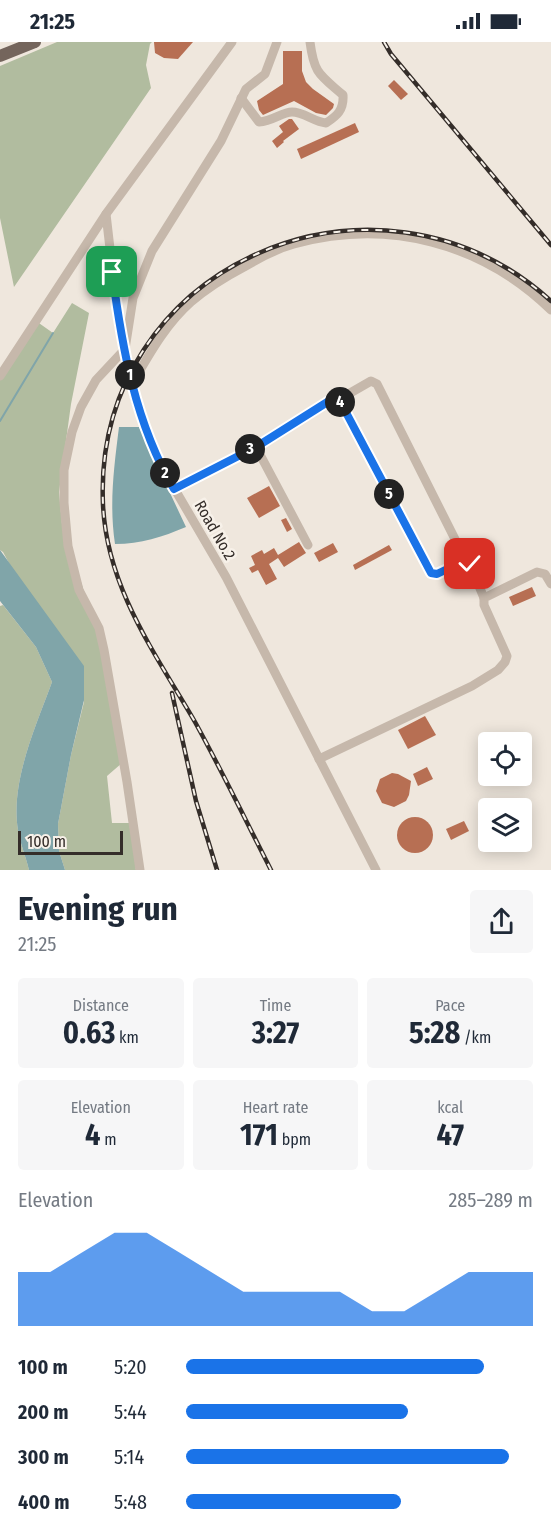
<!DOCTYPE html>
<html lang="en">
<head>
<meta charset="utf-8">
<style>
	:root { --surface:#fff; --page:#f6f6f7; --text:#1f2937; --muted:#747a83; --accent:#1a73e8 }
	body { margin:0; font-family:"Fira Sans Condensed",sans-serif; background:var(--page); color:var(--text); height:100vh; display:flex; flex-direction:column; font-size:22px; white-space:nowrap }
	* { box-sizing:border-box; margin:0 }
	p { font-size:20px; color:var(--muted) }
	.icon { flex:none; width:33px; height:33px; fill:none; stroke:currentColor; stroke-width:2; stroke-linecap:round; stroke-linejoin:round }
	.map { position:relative; height:828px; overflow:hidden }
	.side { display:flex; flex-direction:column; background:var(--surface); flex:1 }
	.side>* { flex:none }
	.tools { position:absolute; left:478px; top:690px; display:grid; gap:12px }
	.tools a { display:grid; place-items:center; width:54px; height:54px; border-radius:6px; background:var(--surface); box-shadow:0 3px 15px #0003; font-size:30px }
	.scale { position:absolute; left:18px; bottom:15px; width:105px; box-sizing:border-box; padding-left:6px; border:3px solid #342d29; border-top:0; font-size:16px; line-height:21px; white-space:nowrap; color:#342d29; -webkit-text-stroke:4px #f7f1e9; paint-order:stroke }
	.pin { position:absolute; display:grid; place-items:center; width:51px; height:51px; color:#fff; margin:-26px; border-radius:12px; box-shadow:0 3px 9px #0006 }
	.km { position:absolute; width:30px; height:30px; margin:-15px; border-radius:50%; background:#222; color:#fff; font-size:16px; line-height:30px; text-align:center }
	.round { display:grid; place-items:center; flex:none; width:63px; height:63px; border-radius:6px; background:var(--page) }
	.head { display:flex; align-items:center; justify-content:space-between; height:102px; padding:0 18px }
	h1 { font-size:33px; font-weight:700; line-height:45px }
	.metrics { display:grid; grid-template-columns:repeat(3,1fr); gap:9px; height:102px; padding:6px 18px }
	.metrics div { display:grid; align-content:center; border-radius:6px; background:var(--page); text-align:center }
	.metrics b { font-size:30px; font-weight:700 }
	.metrics small { font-size:16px; font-weight:400 }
	.metrics p { font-size:16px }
	.chart { height:168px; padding:12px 18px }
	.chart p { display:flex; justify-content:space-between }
	.chart svg { width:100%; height:108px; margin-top:6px; fill:var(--accent); opacity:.7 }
	ul { padding:0 18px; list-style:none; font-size:20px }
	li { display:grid; grid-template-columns:96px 72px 1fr; align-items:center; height:45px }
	li i { height:15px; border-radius:8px; background:var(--accent) }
	.status { display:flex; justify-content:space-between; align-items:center; height:42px; padding:0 30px; background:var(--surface); direction:ltr }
	.status svg { height:16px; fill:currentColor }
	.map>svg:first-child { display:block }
</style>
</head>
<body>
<div class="status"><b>21:25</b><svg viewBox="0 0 49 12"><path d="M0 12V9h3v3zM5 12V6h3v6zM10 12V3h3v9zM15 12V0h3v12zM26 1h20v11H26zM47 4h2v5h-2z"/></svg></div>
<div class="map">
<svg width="551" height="828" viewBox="0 0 551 828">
	<rect width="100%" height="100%" fill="#efe7dd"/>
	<g fill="#b1bc9f">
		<polygon points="57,0 152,0 150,2 146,23 151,46 14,245 0,176 0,24"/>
		<polygon points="72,261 89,271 71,362 59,450 62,482 98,592 122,721 107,734 112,781 130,781 136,828 65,828 59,809 58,782 71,713 84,660 3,510 0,508 0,333 36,279 53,291"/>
		<path d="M3,563L36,605L52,640C36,684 10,740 18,788C20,801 26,815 29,828H0V564Z"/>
	</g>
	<g fill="#80a5a9">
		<path d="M119,385H139L186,485C162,495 141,502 115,502C109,462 114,425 119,385Z"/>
		<path d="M0,508L84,624V658L71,713L58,782L59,809L65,828H29C26,815 20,801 18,788C10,740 36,684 52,640L36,605L0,559Z"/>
	</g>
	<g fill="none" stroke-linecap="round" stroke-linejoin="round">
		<polyline stroke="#80a5a9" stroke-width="2" points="0,379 53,291"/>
	</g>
	<g fill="#b76f53">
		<polygon points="154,0 193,0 178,17 164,16 155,11"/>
		<polygon points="283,9 302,9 302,29 306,40 313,47 334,62 333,66 326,73 316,71 294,59 263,73 259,68 257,59 283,42"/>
		<polygon points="394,38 408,52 401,58 388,44"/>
		<polygon points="289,77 292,77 299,87 283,99 284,100 277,106 272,99 283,90 279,84"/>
		<polygon points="355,81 359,90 301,117 297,107"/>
		<polygon points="269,444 280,464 259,476 247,456"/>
		<polygon points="286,476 292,487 287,490 281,478"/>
		<polygon points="299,500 306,511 284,525 278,516 269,522 277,537 266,543 258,528 252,531 249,526 255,523 251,514 262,508 264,512 274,506 278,513"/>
		<polygon points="333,501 338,510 319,520 314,511"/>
		<polygon points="389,503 392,508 355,528 353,523"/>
		<polygon points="532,545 536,554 513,564 509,555"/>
		<polygon points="425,674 436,693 408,707 398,688"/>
		<polygon points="427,725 433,737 418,744 413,732"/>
		<polygon points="392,731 398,732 411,739 409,753 406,759 394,765 382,761 376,749 380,737"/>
		<circle cx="415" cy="793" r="18"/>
		<polygon points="464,779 469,789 451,798 446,787"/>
	</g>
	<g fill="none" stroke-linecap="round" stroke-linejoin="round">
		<g stroke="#c6b8ab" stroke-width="9">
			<path d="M241,56L259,80C273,79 282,70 292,70C304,70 314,80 326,81C337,74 344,68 343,53C320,33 314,32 310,0"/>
			<polyline points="106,172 119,284 135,357 149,398 170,439 226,535 376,828"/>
			<polyline points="0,334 106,172 232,0"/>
			<path d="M132,342C149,313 165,283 191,260C207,246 225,235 244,225C260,216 276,207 294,202C388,176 482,201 551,268"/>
			<polyline points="338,358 371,339 377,342 466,519"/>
			<polyline points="256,405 308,503"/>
			<path d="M174,447L256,405L329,359L338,358L341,361L431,531C444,535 455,519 469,520L484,556"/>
			<polyline points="319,717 472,644 498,628 505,620 507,614 484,563 484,556 537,530 545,532 551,542"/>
			<polyline points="140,828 127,740 104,608 99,586 79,548 68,504 64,461 64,428 72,390 81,365 96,338 125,307 133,256 152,209 221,99 246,47 265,32 277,0"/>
		</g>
		<polyline stroke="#74655c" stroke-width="12" points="0,14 35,0"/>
		<defs>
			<g id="rail">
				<polyline points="384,0 391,12 551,203"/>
				<polyline points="172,651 196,759 217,828"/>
				<path d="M271,828C246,779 222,729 195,680C155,611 107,546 103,463C92,223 376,101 551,259"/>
			</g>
		</defs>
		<use href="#rail" stroke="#342d29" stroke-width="4.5"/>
		<use href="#rail" stroke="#f7f1e9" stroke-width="2" stroke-dasharray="7" stroke-linecap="butt"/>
	</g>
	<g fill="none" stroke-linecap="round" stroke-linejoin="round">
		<defs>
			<path id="route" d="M112,230C122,305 135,381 174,447L256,405L329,359L338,358L341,361L431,531L437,532L462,520L470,522"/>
		</defs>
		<use href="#route" stroke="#fff" stroke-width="12"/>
		<use href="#route" stroke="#1a73e8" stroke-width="8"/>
	</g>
	<g text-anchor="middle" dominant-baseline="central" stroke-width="5" stroke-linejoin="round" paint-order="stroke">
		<g font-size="16" fill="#342d29" stroke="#f7f1e9">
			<text transform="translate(215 488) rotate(60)">Road No.2</text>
		</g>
	</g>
</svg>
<div class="tools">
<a><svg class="icon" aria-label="locate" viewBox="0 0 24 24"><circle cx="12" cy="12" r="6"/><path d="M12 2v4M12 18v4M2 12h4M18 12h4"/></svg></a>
<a><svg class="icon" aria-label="layers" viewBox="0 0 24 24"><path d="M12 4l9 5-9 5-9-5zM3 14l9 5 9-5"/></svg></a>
</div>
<div class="scale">100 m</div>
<div class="pin" style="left:112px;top:230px;background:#1e9e55"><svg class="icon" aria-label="arrive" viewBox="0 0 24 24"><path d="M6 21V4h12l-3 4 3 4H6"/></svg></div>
<div class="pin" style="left:470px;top:522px;background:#d93025"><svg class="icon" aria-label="check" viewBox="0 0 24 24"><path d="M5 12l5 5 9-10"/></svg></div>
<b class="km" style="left:130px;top:333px">1</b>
<b class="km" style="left:165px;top:431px">2</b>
<b class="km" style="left:250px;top:407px">3</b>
<b class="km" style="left:340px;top:360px">4</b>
<b class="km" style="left:389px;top:452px">5</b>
</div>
<section class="side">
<div class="head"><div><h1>Evening run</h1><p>21:25</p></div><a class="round"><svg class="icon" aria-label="share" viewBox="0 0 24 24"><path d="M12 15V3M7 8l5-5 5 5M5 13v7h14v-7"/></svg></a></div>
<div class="metrics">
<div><p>Distance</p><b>0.63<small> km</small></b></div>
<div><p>Time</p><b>3:27</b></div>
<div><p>Pace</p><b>5:28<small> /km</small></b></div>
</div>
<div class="metrics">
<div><p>Elevation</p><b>4<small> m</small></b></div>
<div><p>Heart rate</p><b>171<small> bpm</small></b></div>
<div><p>kcal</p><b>47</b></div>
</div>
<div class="chart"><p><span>Elevation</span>285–289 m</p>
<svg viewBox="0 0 160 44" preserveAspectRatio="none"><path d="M0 44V22L10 22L20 14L30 6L40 6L50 14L60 22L70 30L80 30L90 30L100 30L110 38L120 38L130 30L140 22L150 22L160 22V44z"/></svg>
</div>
<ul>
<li><b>100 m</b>5:20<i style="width:86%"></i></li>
<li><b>200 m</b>5:44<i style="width:64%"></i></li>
<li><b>300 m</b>5:14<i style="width:93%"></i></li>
<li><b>400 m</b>5:48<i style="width:62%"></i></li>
</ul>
</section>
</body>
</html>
